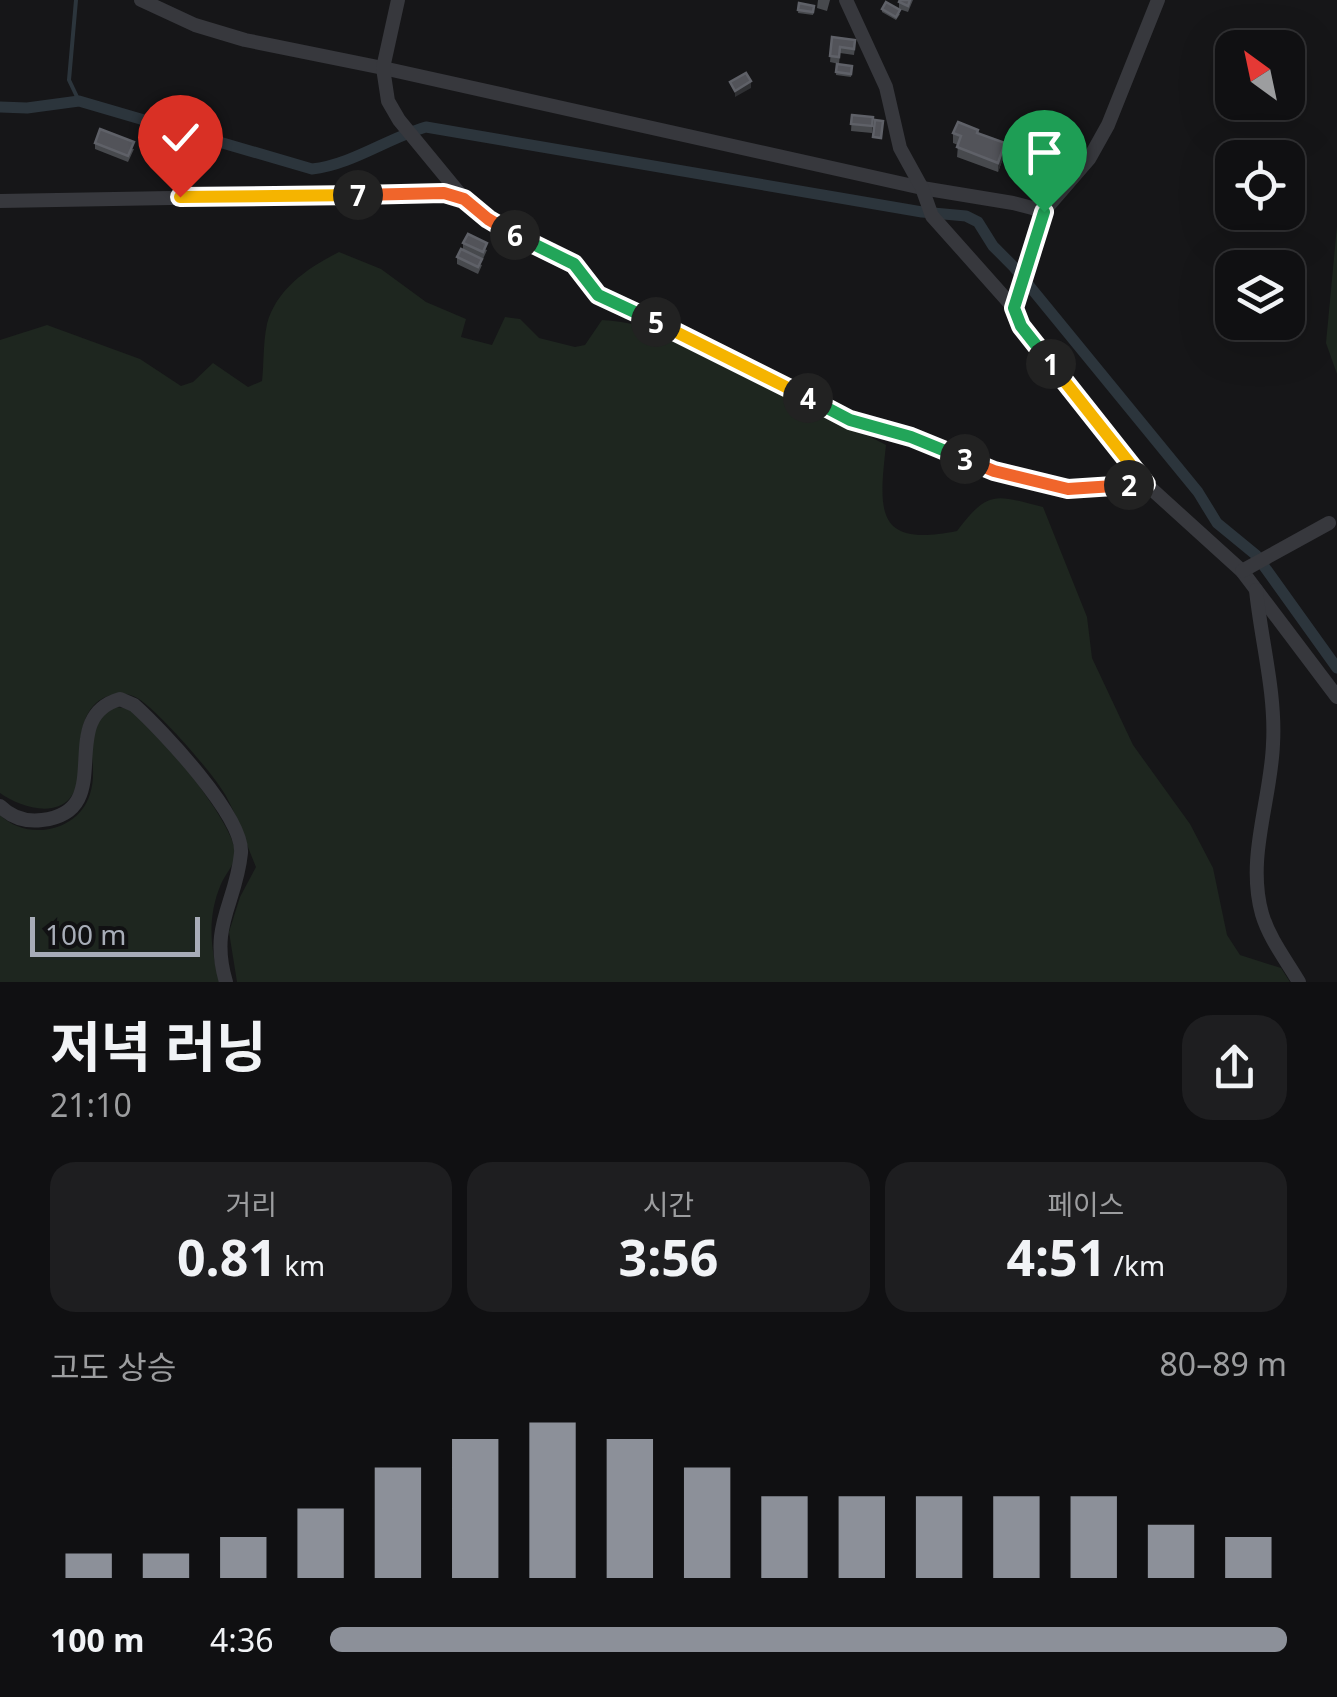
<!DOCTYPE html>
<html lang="ko">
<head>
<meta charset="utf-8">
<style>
	:root { --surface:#101012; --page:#1e1e20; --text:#f1f3f6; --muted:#9c9d9f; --line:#303032; --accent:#8c9099 }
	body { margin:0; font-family:"Noto Sans","Noto Sans KR",sans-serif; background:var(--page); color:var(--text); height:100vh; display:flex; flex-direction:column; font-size:38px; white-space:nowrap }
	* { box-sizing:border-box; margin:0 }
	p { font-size:32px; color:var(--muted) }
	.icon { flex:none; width:55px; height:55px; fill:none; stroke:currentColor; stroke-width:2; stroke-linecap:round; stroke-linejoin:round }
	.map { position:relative; height:982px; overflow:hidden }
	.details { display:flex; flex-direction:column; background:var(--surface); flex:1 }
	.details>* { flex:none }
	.needle { width:65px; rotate:327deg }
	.fabs { position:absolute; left:1215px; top:30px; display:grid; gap:20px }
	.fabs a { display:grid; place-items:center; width:90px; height:90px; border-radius:20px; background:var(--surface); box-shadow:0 10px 40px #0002,0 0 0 2px var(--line); font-size:50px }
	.scale { position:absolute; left:30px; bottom:25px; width:170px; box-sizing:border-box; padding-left:10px; border:5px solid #a8adb8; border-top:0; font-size:28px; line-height:35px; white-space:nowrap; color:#a8adb8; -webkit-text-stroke:8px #111113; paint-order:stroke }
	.pin { position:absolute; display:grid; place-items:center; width:85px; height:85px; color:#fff; margin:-102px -42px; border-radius:50% 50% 50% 0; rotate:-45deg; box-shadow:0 0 10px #0007 }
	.pin .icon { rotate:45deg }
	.km { position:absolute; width:50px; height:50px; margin:-25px; border-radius:50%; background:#222; color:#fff; font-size:28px; line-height:50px; text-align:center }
	.round { display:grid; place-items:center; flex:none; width:105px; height:105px; border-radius:30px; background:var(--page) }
	.overview { display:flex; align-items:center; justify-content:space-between; height:170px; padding:0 50px }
	h1 { font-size:55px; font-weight:700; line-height:75px }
	.metrics { display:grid; grid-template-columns:repeat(3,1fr); gap:15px; height:170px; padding:10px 50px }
	.metrics div { display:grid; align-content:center; border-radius:25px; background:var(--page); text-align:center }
	.metrics b { font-size:50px; font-weight:700 }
	.metrics small { font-size:28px; font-weight:400 }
	.metrics p { font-size:28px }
	.chart { height:280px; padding:20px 50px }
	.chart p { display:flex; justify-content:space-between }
	.chart svg { width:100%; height:180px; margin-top:10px; stroke:var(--accent); stroke-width:6 }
	ul { padding:0 50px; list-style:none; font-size:32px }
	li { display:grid; grid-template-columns:160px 120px 1fr; align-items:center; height:75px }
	li i { height:25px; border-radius:12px; background:var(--accent) }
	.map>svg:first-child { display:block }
</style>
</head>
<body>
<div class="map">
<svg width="1337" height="982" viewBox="0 0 1337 982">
	<rect width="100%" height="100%" fill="#161618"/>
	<g fill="#1e261f">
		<polygon points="1337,226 1337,374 1326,343"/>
		<path d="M339,252L381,269L426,302L466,319L461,337L492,345L505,317L520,319L539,338L575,347L585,345L602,320C654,322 700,352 746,375C793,398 840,421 886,445C879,510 874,548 957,531C989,489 995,495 1043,507L1087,617L1092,658L1133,745L1190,824L1213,868L1227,935L1240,955L1281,968L1290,982H237L229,932L240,897L256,867C246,843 238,818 226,796C213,773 160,713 139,699C126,690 107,693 96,703C69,729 88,777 70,798C53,818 18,806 0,793V340L47,325L140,359L181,386L193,382L213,363L248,387L262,381C264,363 263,342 267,324C276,289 309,267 339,252Z"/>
		<path d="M112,707C123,707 132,709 140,717C161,735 240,830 235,856C234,865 225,875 221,884C207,917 210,948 220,982H0V815C26,841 78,833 90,794C101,759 76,736 112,707Z"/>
	</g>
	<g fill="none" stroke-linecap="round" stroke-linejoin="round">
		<polyline stroke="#2c353c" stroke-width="4" points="76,0 69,80 79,101"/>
		<path stroke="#2c353c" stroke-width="11" d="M0,107L27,108L79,101L312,169C351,165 388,138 426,127L922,212L966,216L978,222L993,246L1013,266L1198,492L1217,523L1256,555L1337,668"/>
		<g stroke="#37383d" stroke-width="14">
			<polyline points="141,0 195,25 245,40 383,68 922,188 1013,203 1044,211 1089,159 1108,125 1158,0"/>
			<polyline points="398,0 383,68 388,101 399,120 464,199 488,219 519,237 574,264 598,295 717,350 850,420 911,437 993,471 1068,489 1146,484"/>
			<polyline points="846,0 886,87 900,148 922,188 932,216 1014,308"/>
			<polyline points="0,201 444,193 463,199"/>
			<polyline points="1044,211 1014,308 1021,326 1146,484 1242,571 1337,697"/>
			<polyline points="1242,571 1329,523"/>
			<path d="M1256,590C1261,640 1276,693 1273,744C1271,800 1246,858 1262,914C1269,938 1286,960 1299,982"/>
			<path d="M0,806C11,817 26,822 42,820C120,811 53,718 120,699L134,705C162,730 244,817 241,853C236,904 209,925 226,982"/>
		</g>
	</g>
	<g fill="#47494d">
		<polygon points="818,0 830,0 827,11 817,8"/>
		<polygon points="898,0 913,0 908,12 899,9 899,1"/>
		<polygon points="799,3 814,9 813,15 798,13"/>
		<polygon points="882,9 900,14 896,20 882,12"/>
		<polygon points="832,37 855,47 854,55 840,53 839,64 830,62"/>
		<polygon points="837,64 852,66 851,77 836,75"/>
		<polygon points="852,115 873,117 872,133 851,131"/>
		<polygon points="953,133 978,133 1005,153 998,172 957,157 958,145 953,143"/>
		<polygon points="95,143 134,149 128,162 95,149"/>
		<polygon points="463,243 487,250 483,259 463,250"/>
		<polygon points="457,257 482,265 478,274 457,264"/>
	</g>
	<g fill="#2f3033">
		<polygon points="751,81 751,88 735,97 735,91"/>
		<polygon points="1005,143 1005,153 998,172 998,163"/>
	</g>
	<g fill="#525359" stroke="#5f6168" stroke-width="2.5">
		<polygon points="900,0 910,0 908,6 899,2"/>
		<polygon points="886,2 900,10 896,17 882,9"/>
		<polygon points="799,3 814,6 813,12 798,10"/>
		<polygon points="832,37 855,40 854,49 840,47 839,57 830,56"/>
		<polygon points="837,64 852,66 851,74 836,72"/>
		<polygon points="746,73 751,81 735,91 730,82"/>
		<polygon points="852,115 873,117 872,126 851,124"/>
		<polygon points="875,120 883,121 881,138 873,137"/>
		<polygon points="958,122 978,130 977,133 1005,143 998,163 957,147 961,136 953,133"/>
		<polygon points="100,129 134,142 128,156 95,143"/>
		<polygon points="468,234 487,243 483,252 463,243"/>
		<polygon points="461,249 482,259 478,267 457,257"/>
	</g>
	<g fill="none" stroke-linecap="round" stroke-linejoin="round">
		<defs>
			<polyline id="split-1" points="1044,212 1014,308 1021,326 1051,364"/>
			<polyline id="split-2" points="1051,364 1146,484 1129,485"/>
			<polyline id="split-3" points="965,459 994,471 1068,489 1129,485"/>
			<polyline id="split-4" points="808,398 850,420 911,437 965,459"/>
			<polyline id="split-5" points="656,322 808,398"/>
			<polyline id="split-6" points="515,235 574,264 598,295 656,322"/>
			<polyline id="split-7" points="358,195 444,193 464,199 488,219 515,235"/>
			<polyline id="split-8" points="180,197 358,195"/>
		</defs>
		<use href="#split-1" stroke="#fff" stroke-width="20"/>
		<use href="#split-2" stroke="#fff" stroke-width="20"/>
		<use href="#split-3" stroke="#fff" stroke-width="20"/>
		<use href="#split-4" stroke="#fff" stroke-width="20"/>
		<use href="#split-5" stroke="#fff" stroke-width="20"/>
		<use href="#split-6" stroke="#fff" stroke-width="20"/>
		<use href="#split-7" stroke="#fff" stroke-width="20"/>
		<use href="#split-8" stroke="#fff" stroke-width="20"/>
		<use href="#split-1" stroke="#22a559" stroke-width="12"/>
		<use href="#split-2" stroke="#f5b400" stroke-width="12"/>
		<use href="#split-3" stroke="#f0652b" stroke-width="12"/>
		<use href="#split-4" stroke="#22a559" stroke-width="12"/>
		<use href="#split-5" stroke="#f5b400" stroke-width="12"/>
		<use href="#split-6" stroke="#22a559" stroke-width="12"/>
		<use href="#split-7" stroke="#f0652b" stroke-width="12"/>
		<use href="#split-8" stroke="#f5b400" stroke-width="12"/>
	</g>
</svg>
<div class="fabs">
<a><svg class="needle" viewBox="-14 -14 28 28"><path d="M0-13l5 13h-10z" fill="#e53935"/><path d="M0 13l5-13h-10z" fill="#9c9d9f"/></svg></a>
<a><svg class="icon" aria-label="locate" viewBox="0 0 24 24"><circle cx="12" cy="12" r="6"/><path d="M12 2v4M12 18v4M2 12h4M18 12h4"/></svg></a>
<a><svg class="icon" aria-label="layers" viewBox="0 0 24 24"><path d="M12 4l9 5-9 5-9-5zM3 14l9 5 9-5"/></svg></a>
</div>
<div class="scale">100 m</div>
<div class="pin" style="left:1044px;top:212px;background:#1e9e55"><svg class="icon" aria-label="arrive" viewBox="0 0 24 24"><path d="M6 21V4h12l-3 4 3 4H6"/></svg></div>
<div class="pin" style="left:180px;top:197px;background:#d93025"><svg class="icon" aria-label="check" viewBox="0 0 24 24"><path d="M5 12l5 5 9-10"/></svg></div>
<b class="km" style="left:1051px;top:364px">1</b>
<b class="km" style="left:1129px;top:485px">2</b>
<b class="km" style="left:965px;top:459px">3</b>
<b class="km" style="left:808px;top:398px">4</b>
<b class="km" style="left:656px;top:322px">5</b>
<b class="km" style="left:515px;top:235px">6</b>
<b class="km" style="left:358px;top:195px">7</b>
</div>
<section class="details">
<div class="overview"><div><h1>저녁 러닝</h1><p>21:10</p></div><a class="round"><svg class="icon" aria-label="share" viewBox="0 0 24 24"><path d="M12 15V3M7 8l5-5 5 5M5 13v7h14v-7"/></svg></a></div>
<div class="metrics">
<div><p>거리</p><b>0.81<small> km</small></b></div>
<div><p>시간</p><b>3:56</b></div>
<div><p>페이스</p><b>4:51<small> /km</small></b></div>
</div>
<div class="chart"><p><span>고도 상승</span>80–89 m</p>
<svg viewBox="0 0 160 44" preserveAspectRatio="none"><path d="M5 44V38M15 44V38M25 44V34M35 44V27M45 44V17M55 44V10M65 44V6M75 44V10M85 44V17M95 44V24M105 44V24M115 44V24M125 44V24M135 44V24M145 44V31M155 44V34"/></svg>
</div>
<ul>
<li><b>100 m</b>4:36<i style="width:100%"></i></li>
</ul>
</section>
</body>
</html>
